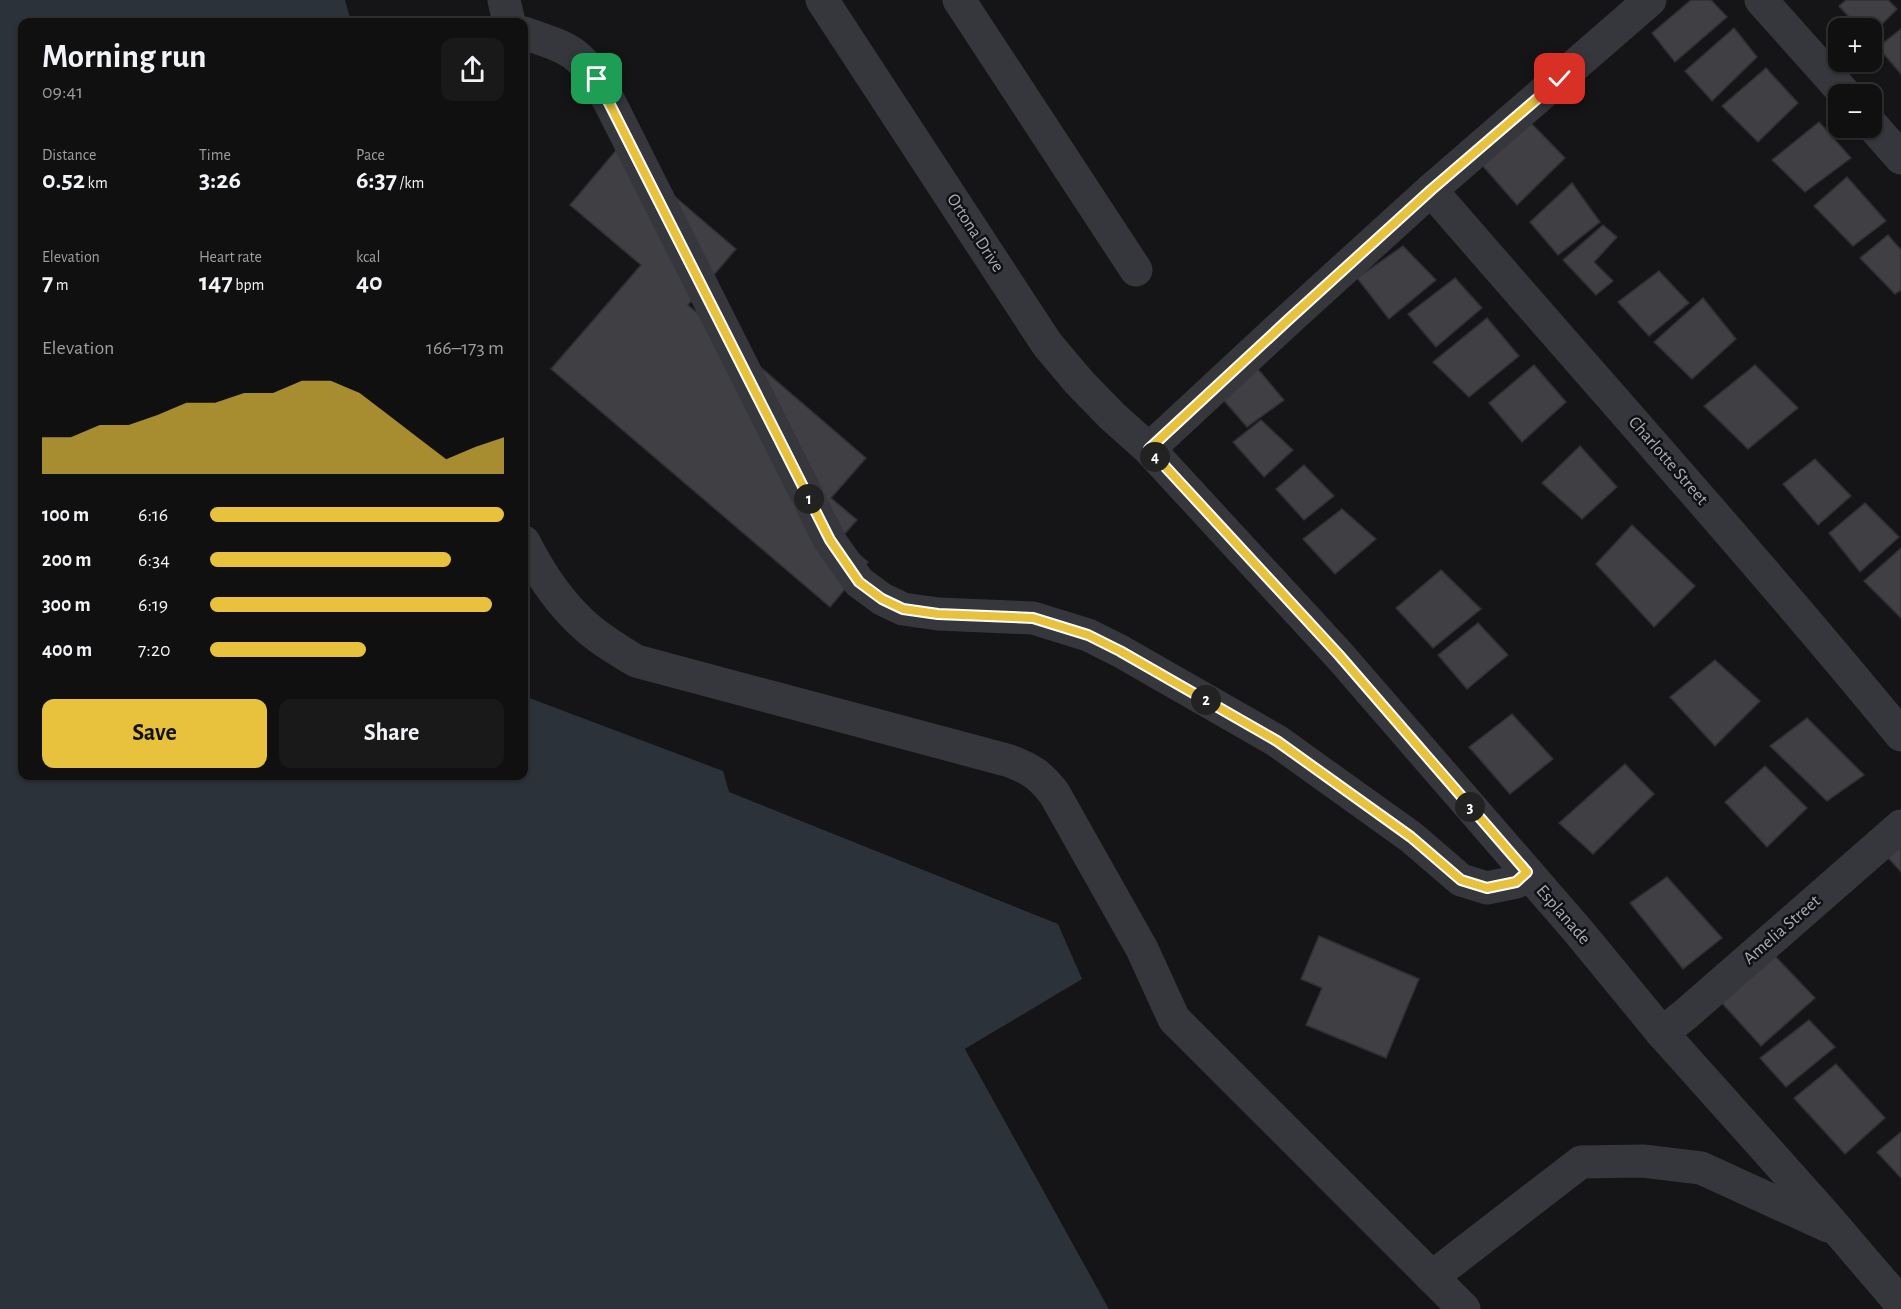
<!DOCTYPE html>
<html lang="en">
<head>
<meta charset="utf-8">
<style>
	:root { --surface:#101011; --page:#19191a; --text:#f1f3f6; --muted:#9c9d9f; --line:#303031; --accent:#e8c23c }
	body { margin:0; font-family:"Alegreya Sans",sans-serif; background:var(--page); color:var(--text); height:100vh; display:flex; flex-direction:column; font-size:22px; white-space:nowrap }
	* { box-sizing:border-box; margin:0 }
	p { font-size:20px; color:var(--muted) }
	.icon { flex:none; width:33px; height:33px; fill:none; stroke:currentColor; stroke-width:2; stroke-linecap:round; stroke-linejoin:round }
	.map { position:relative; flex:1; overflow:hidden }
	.side { position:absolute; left:18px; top:18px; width:510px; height:762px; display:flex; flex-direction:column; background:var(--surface); border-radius:12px; box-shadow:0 2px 4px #0004,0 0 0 2px var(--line) }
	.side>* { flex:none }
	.buttons { position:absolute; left:1828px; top:18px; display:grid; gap:12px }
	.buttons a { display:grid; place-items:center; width:54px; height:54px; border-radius:12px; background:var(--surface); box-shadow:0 2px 4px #0004,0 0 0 2px var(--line); font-size:30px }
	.pin { position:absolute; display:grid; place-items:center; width:51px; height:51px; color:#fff; margin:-26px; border-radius:12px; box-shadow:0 3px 9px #0006 }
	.km { position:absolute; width:30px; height:30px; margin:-15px; border-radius:50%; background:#222; color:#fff; font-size:16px; line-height:30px; text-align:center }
	.round { display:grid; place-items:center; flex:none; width:63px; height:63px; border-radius:12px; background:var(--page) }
	.head { display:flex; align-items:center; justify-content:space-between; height:102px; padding:0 24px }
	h1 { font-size:33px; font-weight:600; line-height:45px }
	.metrics { display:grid; grid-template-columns:repeat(3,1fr); gap:9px; height:102px; padding:6px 24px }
	.metrics div { display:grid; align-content:center }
	.metrics b { font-size:26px; font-weight:600 }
	.metrics small { font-size:16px; font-weight:400 }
	.metrics p { font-size:16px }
	.chart { height:168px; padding:12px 24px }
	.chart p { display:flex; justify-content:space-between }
	.chart svg { width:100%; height:108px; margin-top:6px; fill:var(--accent); opacity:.7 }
	.cta { display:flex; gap:12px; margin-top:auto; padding:12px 24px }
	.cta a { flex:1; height:69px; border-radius:12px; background:var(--accent); color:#111; font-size:24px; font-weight:600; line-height:69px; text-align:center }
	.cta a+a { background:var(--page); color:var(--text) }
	ul { padding:0 24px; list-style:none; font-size:20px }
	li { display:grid; grid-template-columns:96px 72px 1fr; align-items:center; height:45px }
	li i { height:15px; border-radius:8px; background:var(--accent) }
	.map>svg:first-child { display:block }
</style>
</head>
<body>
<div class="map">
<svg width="1901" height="1309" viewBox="0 0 1901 1309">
	<rect width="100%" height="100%" fill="#151517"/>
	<polygon fill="#2c323a" points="0,0 345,0 351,22 22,22 22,776 524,776 524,696 723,771 729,792 1058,924 1082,979 965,1049 1109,1309 0,1309"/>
	<polygon fill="#151517" points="1002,1027 1003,1030 969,1050 1112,1309 1109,1309 965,1049"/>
	<g fill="#404044" stroke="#302f33" stroke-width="1.5">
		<polygon points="1691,0 1711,0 1727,17 1675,62 1652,33"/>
		<polygon points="1846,0 1888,0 1897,9 1872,34 1872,28 1859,28 1839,6"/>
		<polygon points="1734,28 1757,57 1712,101 1685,71"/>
		<polygon points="1901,29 1901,74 1878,47"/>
		<polygon points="1766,68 1798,103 1758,142 1722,106"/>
		<polygon points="1819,122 1851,158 1805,192 1772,160"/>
		<polygon points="1531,123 1565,158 1517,205 1482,165"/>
		<polygon points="618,148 736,249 688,305 866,458 831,498 857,520 840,539 868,562 830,607 551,369 641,265 570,205"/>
		<polygon points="1847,177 1886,221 1853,246 1814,206"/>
		<polygon points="1572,183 1600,222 1558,255 1530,222"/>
		<polygon points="1603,225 1617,237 1594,262 1613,281 1596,295 1563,260"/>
		<polygon points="1888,235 1901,250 1901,290 1895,294 1860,258"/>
		<polygon points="1403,246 1436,280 1389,319 1357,278"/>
		<polygon points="1659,271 1689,303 1649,336 1618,302"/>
		<polygon points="1455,278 1482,308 1436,347 1408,314"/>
		<polygon points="1703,298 1736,339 1692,379 1654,342"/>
		<polygon points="1487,318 1519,356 1469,397 1433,362"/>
		<polygon points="1534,365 1566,402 1522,442 1489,403"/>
		<polygon points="1755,365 1798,408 1748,449 1704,406"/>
		<polygon points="1257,368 1284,400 1247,427 1221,397"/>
		<polygon points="1261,420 1293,450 1264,477 1233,442"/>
		<polygon points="1580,446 1617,487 1582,519 1542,483"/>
		<polygon points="1815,459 1851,496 1818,525 1783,484"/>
		<polygon points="1304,465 1334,496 1304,520 1276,489"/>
		<polygon points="1865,503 1899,537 1860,572 1829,533"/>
		<polygon points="1342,509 1376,539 1335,574 1303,539"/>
		<polygon points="1632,525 1695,586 1654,627 1596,564"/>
		<polygon points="1901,548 1901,618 1864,581"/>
		<polygon points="1441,570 1481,609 1433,648 1396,608"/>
		<polygon points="1478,623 1508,655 1467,689 1438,655"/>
		<polygon points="1715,660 1760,701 1715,746 1670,697"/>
		<polygon points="1512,714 1553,759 1510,794 1469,747"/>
		<polygon points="1807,718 1864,775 1827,801 1770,746"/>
		<polygon points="1625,764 1654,794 1593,854 1559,823"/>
		<polygon points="1765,766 1807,808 1767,847 1725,802"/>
		<polygon points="1901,837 1901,872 1883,852"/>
		<polygon points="1667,877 1722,938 1683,969 1630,903"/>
		<polygon points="1319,936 1419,979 1386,1058 1306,1025 1322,988 1301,979"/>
		<polygon points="1775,956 1815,998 1761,1046 1721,1002"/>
		<polygon points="1809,1020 1835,1047 1786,1087 1760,1058"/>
		<polygon points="1836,1064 1885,1118 1845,1154 1794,1098"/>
		<polygon points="1901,1132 1901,1178 1877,1152"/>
	</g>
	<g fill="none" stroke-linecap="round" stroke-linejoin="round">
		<g stroke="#36373c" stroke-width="33">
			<polyline points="504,0 509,22"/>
			<polyline points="822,0 1047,344 1079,382 1112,416 1149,449 1339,655 1579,932 1662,1033 1824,1214 1901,1304"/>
			<polyline points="959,0 1136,270"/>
			<polyline points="1761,0 1845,94"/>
			<path d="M524,33C540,39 561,44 575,55C590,67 600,85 609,101L830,541L859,582L882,599L903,609L938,614L1033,618L1088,635L1120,651L1277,741L1411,837L1461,880L1487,888L1516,882L1527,872"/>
			<polyline points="1872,125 1901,158"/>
			<path d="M1431,190C1588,372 1749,550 1901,735"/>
			<polyline points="1149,449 1288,320 1431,190 1650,0"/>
			<path d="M524,542C539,572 558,601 583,624C599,639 618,650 636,661L1010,761C1031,769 1040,775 1054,793L1142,949L1174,1019L1432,1277"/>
			<polyline points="1662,1033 1686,1014 1901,826"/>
			<polyline points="1464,1309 1432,1277 1581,1162 1643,1161 1701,1168 1828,1226"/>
		</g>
	</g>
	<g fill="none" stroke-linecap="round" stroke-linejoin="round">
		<defs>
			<polyline id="route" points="597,79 830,540 859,582 882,599 903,609 938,614 1033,618 1088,635 1120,651 1277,741 1411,837 1461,880 1487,888 1516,882 1527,872 1339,655 1149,449 1288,320 1431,190 1560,79"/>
		</defs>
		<use href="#route" stroke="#fff" stroke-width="12"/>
		<use href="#route" stroke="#e8c23c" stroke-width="8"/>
	</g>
	<g text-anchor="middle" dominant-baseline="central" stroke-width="5" stroke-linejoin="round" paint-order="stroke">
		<g font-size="18" fill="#a8abb6" stroke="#101012">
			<text transform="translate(975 233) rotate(57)">Ortona Drive</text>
			<text transform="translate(1668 461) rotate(49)">Charlotte Street</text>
			<text transform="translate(1563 915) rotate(49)">Esplanade</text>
			<text transform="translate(1782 930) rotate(-41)">Amelia Street</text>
		</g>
	</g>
</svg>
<div class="buttons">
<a>+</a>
<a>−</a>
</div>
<div class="pin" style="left:597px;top:79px;background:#1e9e55"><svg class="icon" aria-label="arrive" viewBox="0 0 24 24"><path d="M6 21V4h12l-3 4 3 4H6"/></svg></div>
<div class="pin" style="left:1560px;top:79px;background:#d93025"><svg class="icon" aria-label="check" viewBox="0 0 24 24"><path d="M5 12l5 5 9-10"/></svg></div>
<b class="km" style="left:809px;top:499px">1</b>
<b class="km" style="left:1206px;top:700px">2</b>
<b class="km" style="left:1470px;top:807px">3</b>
<b class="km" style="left:1155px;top:457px">4</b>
<section class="side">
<div class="head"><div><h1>Morning run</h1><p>09:41</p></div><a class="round"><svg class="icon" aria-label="share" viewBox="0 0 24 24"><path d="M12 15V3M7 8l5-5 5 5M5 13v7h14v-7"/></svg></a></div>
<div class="metrics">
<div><p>Distance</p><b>0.52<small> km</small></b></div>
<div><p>Time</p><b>3:26</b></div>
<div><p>Pace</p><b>6:37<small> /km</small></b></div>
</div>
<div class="metrics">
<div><p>Elevation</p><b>7<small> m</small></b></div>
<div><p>Heart rate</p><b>147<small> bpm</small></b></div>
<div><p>kcal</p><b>40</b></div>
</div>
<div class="chart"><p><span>Elevation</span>166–173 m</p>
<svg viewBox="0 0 160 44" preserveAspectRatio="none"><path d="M0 44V29L10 29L20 24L30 24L40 20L50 15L60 15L70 11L80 11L90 6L100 6L110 11L120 20L130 29L140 38L150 33L160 29V44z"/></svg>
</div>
<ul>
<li><b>100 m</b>6:16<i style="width:100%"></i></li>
<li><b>200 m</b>6:34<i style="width:82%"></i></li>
<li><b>300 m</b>6:19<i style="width:96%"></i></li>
<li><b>400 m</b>7:20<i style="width:53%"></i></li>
</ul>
<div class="cta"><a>Save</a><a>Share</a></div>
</section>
</div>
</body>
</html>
